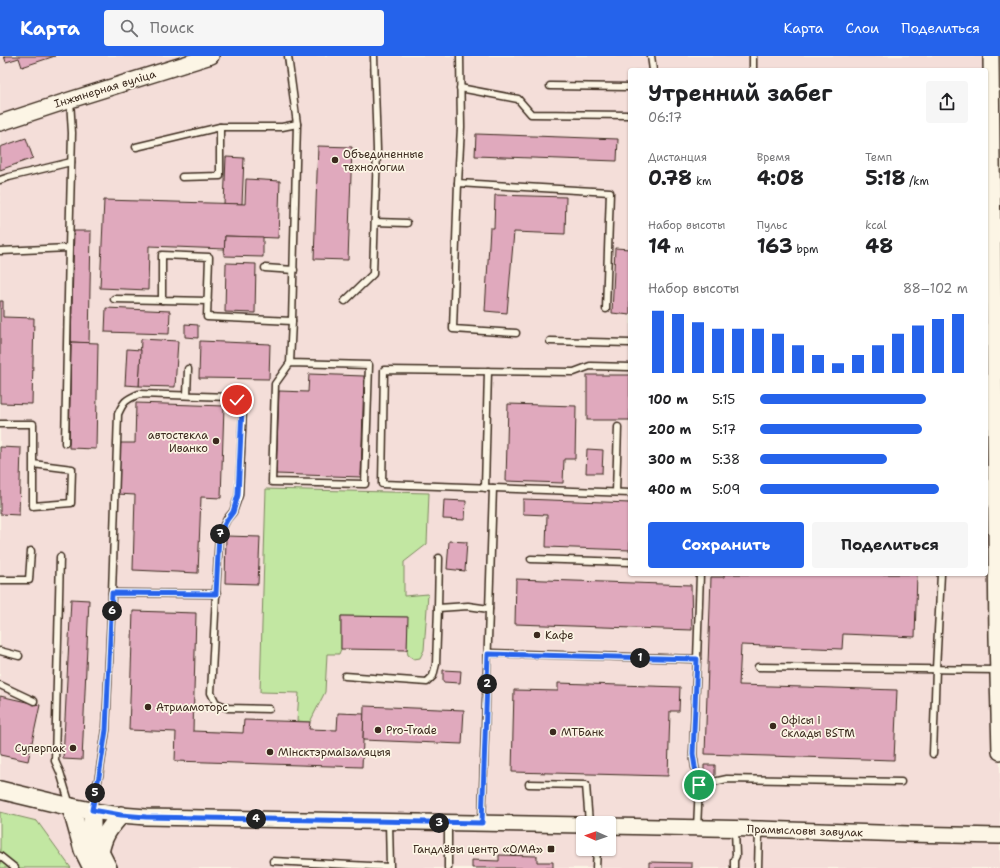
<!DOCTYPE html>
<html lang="ru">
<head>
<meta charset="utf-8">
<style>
	:root { --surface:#fff; --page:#f6f6f6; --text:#202124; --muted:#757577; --accent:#2563eb }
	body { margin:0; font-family:"Shantell Sans",sans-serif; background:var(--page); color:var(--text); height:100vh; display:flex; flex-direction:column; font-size:15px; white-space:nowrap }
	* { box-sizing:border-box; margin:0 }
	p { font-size:13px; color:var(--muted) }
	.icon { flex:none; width:22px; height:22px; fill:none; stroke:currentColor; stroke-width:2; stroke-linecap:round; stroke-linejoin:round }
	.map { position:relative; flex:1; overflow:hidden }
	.side { position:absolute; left:628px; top:12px; width:360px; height:508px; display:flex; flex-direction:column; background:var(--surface); border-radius:4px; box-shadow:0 1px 3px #0004 }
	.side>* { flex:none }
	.needle { width:26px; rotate:272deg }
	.buttons { position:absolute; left:576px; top:760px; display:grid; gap:8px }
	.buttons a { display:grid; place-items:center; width:40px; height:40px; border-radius:4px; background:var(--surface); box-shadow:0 1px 3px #0004; font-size:20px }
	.pin { position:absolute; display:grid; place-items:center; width:34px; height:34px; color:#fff; margin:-17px; border:2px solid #fff; border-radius:50%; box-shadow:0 1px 4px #0007 }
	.km { position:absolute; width:20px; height:20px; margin:-10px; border-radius:50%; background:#222; color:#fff; font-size:11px; line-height:20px; text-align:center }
	.round { display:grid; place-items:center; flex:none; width:42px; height:42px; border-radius:4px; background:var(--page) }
	.headline { display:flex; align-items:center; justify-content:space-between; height:68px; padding:0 20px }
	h1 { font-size:22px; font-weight:700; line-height:30px }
	.stats { display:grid; grid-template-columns:repeat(3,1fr); gap:6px; height:68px; padding:4px 20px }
	.stats div { display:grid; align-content:center }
	.stats b { font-size:20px; font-weight:700 }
	.stats small { font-size:11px; font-weight:400 }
	.stats p { font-size:11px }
	.chart { height:112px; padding:8px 20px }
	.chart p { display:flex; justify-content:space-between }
	.chart svg { width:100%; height:72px; margin-top:4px; stroke:var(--accent); stroke-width:6 }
	.primary-button { display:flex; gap:8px; margin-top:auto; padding:8px 20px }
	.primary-button a { flex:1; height:46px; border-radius:4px; background:var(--accent); color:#fff; font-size:16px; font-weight:700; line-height:46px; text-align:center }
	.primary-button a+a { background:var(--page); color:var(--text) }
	ul { padding:0 20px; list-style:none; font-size:13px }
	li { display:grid; grid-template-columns:64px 48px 1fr; align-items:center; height:30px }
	li i { height:10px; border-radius:5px; background:var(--accent) }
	header { display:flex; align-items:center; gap:24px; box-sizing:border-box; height:56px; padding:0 20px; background:var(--accent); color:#fff }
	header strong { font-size:19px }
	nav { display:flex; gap:22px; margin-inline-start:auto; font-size:14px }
	.search { width:280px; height:36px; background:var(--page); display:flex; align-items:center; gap:10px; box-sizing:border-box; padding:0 14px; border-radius:4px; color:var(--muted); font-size:15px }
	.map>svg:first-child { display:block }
</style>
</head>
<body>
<header>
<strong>Карта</strong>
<div class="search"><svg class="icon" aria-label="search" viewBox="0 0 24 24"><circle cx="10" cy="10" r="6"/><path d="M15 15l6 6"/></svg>Поиск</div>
<nav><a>Карта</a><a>Слои</a><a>Поделиться</a></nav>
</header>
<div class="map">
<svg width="1000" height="812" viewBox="0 0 1000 812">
	<rect width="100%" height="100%" fill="#fcf5e5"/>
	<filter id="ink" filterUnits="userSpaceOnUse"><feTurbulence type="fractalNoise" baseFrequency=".025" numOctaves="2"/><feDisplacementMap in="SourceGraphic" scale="8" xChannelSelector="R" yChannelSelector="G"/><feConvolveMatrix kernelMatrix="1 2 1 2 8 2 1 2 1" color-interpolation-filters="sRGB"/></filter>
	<g filter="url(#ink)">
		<path fill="#f4ded9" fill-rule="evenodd" d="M0,0H1000V812H0ZM630,14H986V518H630ZM583,767H609V793H583Z"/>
		<g fill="#c2e7a2" stroke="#7e8860">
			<polygon points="266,433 429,437 427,488 404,506 404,540 428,538 424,594 420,602 414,603 408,599 407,594 407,561 341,560 341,593 339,598 327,598 325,636 310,666 297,665 299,637 260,636"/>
			<polygon points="0,756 37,765 71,812 0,812"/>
		</g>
		<g fill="#e0a9bd" stroke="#3b2a1e">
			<polygon points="4,0 55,0 22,11 19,2 6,6"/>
			<polygon points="476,78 618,83 617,105 475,100"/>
			<polygon points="26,82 33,102 0,114 0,91"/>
			<polygon points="318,90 352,91 348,204 314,203"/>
			<polygon points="226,101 244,102 242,148 224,148"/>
			<polygon points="246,123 280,125 278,182 225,180 225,193 149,190 148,234 100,232 104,144 245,148"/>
			<polygon points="495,139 566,141 565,178 514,176 507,257 485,255 490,172 494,172"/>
			<polygon points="74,175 91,175 89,287 71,286"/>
			<polygon points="225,180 263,181 263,201 224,200"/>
			<polygon points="615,192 630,193 630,259 612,257"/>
			<polygon points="226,207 256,208 255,257 225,256"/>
			<polygon points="0,245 3,245 3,261 34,262 32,348 0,347"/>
			<polygon points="106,252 170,255 169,278 105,276"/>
			<polygon points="185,268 198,269 198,282 185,281"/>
			<polygon points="141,283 178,285 175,331 139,330"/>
			<polygon points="200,285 270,288 269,323 199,322"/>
			<polygon points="71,286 98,287 96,393 69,392"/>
			<polygon points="127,293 141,294 139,330 125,329"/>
			<polygon points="309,318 364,320 361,421 276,418 279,335 308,336"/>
			<rect x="587" y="319" width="43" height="45"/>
			<polygon points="136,347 224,350 221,442 201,441 198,517 133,514 135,439 118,438 120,387 135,387"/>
			<polygon points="508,348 576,350 575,403 564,403 563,427 506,425"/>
			<polygon points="0,391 21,392 19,459 0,458"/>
			<polygon points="587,393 603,394 602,417 586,417"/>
			<polygon points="523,443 630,447 630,494 546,491 547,459 523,458"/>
			<polygon points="444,444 466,445 465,464 443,463"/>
			<polygon points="226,480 260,481 258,528 225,527"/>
			<polygon points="449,485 467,486 465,515 447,513"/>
			<polygon points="724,518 917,518 915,581 843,578 842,593 741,589 739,629 897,634 894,704 705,698 711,521 724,521"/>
			<polygon points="516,523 691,529 692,574 515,568"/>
			<polygon points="71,543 89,544 82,704 63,703"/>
			<polygon points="133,555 196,557 193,675 243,677 244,664 310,666 309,673 337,674 338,657 364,658 362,711 175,705 176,676 129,674"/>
			<polygon points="341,560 408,561 407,594 341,593"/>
			<polygon points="443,614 461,615 460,627 443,626"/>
			<polygon points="558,627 680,631 679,655 670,655 668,720 512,716 514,634 558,635"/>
			<polygon points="0,640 40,649 28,705 0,699"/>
			<polygon points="364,650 464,654 462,688 363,684"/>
			<polygon points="704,709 715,709 715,720 704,719"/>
			<polygon points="499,799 537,800 537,806 553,806 553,812 472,812 472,804 499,805"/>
			<polygon points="649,806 692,807 692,812 649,812"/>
		</g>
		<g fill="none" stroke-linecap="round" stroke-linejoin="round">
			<defs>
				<g id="service">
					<polyline points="460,0 461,71 458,127 610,136 606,253"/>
					<polyline points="651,0 653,14"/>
					<polyline points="753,0 753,14"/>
					<polyline points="550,30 630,31"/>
					<polyline points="460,32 518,43 531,58 630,59"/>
					<polyline points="136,91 220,71 282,71 297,68"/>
					<polyline points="182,121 220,120 220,71"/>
					<polyline points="0,124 9,121 71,106"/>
					<polyline points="458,127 453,273 516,277"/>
					<polyline points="375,166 407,167"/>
					<polyline points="0,195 69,192 72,77 70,44"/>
					<polyline points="265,212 294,214"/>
					<polyline points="114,243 162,244"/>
					<polyline points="208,245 162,244 162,199 209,201 207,261 292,265 297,68 288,0"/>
					<polyline points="345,245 373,218 377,94 374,0"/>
					<polyline points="550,285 630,287"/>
					<polyline points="290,307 369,309 365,428 272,426 275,328 290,307 292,265"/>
					<polyline points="630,311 590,310 574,316 384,314 382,428 630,437"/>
					<polyline points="187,339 188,313"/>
					<polyline points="0,368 33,368 33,450 71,447 72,413 33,408"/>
					<polyline points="65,387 69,192"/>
					<polyline points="485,432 488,315"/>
					<polyline points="616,436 618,371"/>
					<polyline points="60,501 55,705 60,716 70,749"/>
					<polyline points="531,503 630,506"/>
					<polyline points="0,524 29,524 31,495"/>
					<polyline points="112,537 217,538"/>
					<polyline points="438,552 439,502"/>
					<polyline points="0,595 19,600"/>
					<polyline points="488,597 697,603 693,698 695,711 699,729 697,772"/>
					<polyline points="697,603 700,518"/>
					<polyline points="758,611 998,614"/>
					<polyline points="345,620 427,626 433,620 436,608 438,552 468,550 489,553"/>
					<polyline points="0,629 34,645"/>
					<polyline points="933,698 936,613 941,518"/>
					<polyline points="529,728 586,729 589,767"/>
					<polyline points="699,729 727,723 901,726"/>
					<path d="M92,753L99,720L106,674L112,537L118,358C124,345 125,344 139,338L229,341L237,344L243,353L239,439L233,456L227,463L219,479L211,637L216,647L228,652L269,653"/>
					<polyline points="482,767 493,432"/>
					<polyline points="0,800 15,812"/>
					<polyline points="273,805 390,811 389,766"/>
					<polyline points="448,812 448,767"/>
					<polyline points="596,812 597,793"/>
					<polyline points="734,812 734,804 736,800 735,773"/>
					<polyline points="758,812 759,773"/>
				</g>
				<g id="tertiary">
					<polyline points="991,0 997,581 1000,696"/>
					<polyline points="0,67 70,44 211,0"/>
					<polyline points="92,755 121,759 146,761 583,769"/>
					<polyline points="609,770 759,773 908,778 1000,780"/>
				</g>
				<g id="secondary">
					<polyline points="0,734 71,751 92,755 92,771 94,784 108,812"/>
					<polyline points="71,751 83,794 92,812"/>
					<path d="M100,797C103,780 109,772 121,759"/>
				</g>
			</defs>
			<use href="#service" stroke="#3b2a1e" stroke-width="9"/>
			<use href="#tertiary" stroke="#3b2a1e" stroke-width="18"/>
			<use href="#secondary" stroke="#3b2a1e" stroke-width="20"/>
			<use href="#service" stroke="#fcf5e5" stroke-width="6"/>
			<use href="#tertiary" stroke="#fcf5e5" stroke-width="15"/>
			<use href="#secondary" stroke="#fcf5e5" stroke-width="17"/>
		</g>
	</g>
	<g fill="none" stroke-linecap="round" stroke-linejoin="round" filter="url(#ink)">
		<defs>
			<polyline id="route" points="237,344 242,353 238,439 233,456 227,464 219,479 216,538 112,537 106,674 99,720 92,754 121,759 146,761 482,767 488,598 697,603 693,698 695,711 699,729"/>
		</defs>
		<use href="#route" stroke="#fff" stroke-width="8"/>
		<use href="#route" stroke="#2563eb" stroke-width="5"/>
	</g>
	<g fill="#3b2a1e" stroke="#fcf5e5" stroke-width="1.5">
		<circle cx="335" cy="104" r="4"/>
		<circle cx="216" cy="385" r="4"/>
		<circle cx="537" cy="579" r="4"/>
		<circle cx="148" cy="651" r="4"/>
		<circle cx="773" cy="670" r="4"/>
		<circle cx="378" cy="674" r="4"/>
		<circle cx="553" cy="676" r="4"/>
		<circle cx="73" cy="692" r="4"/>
		<circle cx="270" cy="696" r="4"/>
		<rect x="547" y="789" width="8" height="8" rx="2"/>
	</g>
	<g text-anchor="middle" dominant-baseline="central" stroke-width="3.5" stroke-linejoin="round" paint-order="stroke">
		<g font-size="11" fill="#3b2a1e" stroke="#fcf5e5">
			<text transform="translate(105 33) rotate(-17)">Інжынерная вуліца</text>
			<text transform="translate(805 775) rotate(2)">Прамысловы завулак</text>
		</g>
		<g font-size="11" fill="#3b2a1e" stroke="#fcf5e5" text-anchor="start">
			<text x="343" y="98">Объединенные<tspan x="343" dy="13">технологии</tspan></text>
			<text x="208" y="379" text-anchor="end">автостекла<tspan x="208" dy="13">Иванко</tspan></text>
			<text x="545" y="579">Кафе</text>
			<text x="156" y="651">Атриамоторс</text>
			<text x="781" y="664">Офісы і<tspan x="781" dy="13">Склады BSTM</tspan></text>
			<text x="386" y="674">Pro-Trade</text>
			<text x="561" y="676">МТБанк</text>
			<text x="65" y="692" text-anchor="end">Суперпак</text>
			<text x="278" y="696">Мінсктэрмаізаляцыя</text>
			<text x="543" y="793" text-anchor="end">Гандлёвы центр «ОМА»</text>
		</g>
	</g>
</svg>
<div class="buttons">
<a><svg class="needle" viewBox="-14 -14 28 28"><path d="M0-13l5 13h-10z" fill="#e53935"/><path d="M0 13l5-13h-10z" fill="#757577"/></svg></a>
</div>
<div class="pin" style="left:699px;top:729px;background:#1e9e55"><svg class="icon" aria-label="arrive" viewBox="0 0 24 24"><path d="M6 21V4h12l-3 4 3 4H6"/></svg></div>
<div class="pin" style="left:237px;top:344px;background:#d93025"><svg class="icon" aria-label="check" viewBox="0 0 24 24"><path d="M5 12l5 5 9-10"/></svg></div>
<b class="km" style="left:640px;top:602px">1</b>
<b class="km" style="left:487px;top:628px">2</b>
<b class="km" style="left:439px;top:767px">3</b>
<b class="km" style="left:256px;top:763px">4</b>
<b class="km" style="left:95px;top:737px">5</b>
<b class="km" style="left:112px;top:555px">6</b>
<b class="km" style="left:220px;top:478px">7</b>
<section class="side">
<div class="headline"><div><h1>Утренний забег</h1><p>06:17</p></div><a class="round"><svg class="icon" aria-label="share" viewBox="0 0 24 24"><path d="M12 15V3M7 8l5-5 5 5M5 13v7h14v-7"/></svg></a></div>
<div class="stats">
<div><p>Дистанция</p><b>0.78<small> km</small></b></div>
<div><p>Время</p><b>4:08</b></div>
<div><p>Темп</p><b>5:18<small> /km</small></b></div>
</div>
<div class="stats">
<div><p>Набор высоты</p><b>14<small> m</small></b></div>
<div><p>Пульс</p><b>163<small> bpm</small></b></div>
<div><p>kcal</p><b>48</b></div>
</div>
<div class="chart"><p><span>Набор высоты</span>88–102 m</p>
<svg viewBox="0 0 160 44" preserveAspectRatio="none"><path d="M5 44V6M15 44V8M25 44V13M35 44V17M45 44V17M55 44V17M65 44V20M75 44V27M85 44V33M95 44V38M105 44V33M115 44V27M125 44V20M135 44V15M145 44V11M155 44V8"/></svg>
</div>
<ul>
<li><b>100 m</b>5:15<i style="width:80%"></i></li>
<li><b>200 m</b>5:17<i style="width:78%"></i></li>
<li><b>300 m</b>5:38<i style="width:61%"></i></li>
<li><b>400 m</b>5:09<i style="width:86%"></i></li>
</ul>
<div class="primary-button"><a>Сохранить</a><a>Поделиться</a></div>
</section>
</div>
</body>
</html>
